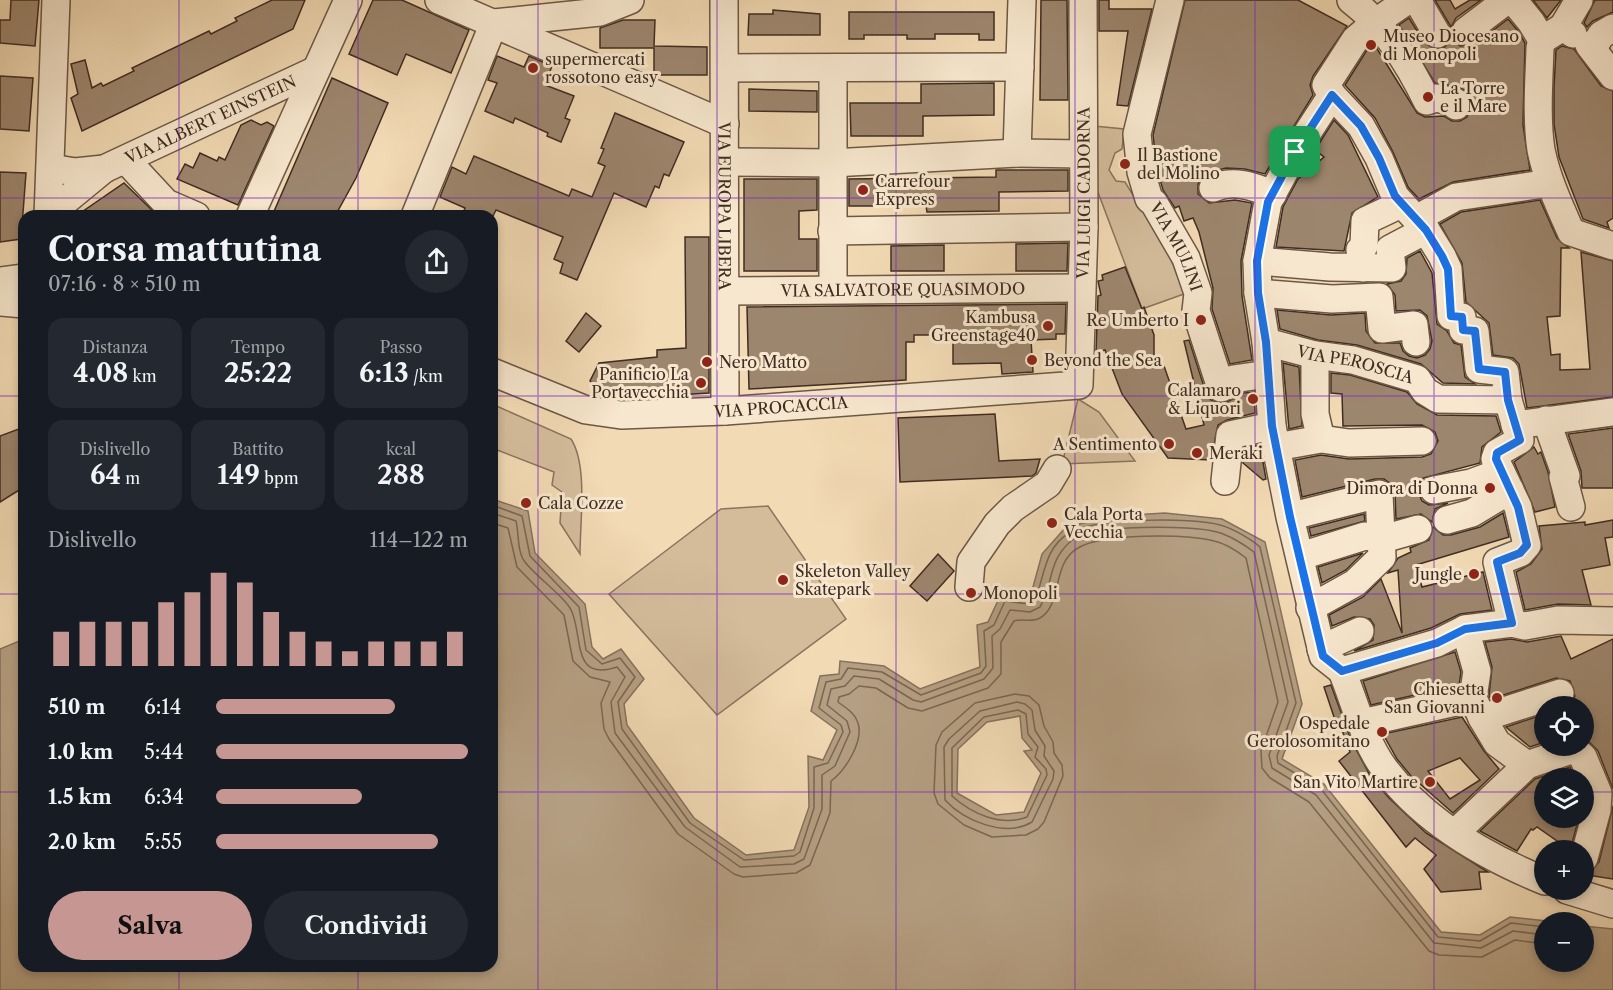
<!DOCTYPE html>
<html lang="it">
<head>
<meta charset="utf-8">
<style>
	:root { --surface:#171b24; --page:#242831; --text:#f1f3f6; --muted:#9ea1a6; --accent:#c59692 }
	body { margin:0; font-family:"Libre Caslon Text",serif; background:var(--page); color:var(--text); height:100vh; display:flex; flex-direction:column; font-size:22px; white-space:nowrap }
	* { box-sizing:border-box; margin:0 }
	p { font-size:20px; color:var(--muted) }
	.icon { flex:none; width:33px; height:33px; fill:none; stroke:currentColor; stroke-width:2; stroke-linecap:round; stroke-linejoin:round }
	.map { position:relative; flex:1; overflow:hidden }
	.panel { position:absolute; left:18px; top:210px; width:480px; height:762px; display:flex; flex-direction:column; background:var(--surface); border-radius:18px; box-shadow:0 3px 9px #0003 }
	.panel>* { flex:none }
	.tools { position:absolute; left:1534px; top:696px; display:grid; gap:12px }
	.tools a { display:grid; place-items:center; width:60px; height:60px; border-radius:50%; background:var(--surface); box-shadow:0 3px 9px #0003; font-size:30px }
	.pin { position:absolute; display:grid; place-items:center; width:51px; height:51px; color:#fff; margin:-26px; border-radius:12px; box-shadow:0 3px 9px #0006 }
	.round { display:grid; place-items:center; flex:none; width:63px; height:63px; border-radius:32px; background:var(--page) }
	.headline { display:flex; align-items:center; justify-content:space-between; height:102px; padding:0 30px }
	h1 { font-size:33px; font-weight:700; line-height:45px }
	.metrics { display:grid; grid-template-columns:repeat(3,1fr); gap:9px; height:102px; padding:6px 30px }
	.metrics div { display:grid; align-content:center; border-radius:15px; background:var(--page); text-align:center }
	.metrics b { font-size:26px; font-weight:700 }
	.metrics small { font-size:16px; font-weight:400 }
	.metrics p { font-size:16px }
	.chart { height:168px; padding:12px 30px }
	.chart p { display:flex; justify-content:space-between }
	.chart svg { width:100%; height:108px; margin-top:6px; stroke:var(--accent); stroke-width:6 }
	.primary-button { display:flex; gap:12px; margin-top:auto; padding:12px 30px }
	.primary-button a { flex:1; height:69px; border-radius:36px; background:var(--accent); color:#111; font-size:24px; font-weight:700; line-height:69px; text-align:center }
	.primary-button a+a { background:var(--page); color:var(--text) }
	ul { padding:0 30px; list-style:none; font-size:20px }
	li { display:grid; grid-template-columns:96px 72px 1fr; align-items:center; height:45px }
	li i { height:15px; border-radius:8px; background:var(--accent) }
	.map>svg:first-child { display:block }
</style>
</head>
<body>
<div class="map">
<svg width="1613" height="990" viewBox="0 0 1613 990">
	<rect width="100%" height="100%" fill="#f2dab4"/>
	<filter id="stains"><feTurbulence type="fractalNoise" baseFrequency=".00333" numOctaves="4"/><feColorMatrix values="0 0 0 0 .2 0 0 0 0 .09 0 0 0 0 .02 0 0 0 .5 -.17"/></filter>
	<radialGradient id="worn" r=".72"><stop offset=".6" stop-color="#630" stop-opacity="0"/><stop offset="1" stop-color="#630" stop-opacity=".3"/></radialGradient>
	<g fill="#d4bc9b" stroke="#8a745e" stroke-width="1.5">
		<polygon points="1094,126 1124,129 1122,149 1115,153 1109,170 1116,181 1125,182 1169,254 1184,294 1142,309 1093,179"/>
		<polygon points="1078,399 1099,412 1135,461 1062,464"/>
		<path d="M492,404L571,439C588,465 580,522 580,554L560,523L562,492L552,485L554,472L492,448Z"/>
		<polygon points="768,506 846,619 717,715 609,594 721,509"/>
	</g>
	<path fill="#b59f82" stroke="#86715c" stroke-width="1.5" fill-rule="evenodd" d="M492,499L528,511L535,553L585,604L592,647L603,659L621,649L644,679L624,704L627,725L694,818L746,855L794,850L809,807L808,756L823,760L837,730L811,711L820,676L839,674L840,661L884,666L920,689L980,667L977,625L988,622L1001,594L1030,598L1042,554L1066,527L1114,516L1165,513L1222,519L1265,542L1302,704L1282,759L1324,784L1441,932L1480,935L1510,917L1556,922H1545V962H1584V926L1613,929V990H0V649L24,639V966H492ZM1020,716L1022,738L1032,750L1024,751L1041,773L1024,812L996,815L957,793L958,749L987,722Z"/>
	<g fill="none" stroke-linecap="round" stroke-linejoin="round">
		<g stroke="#7a6652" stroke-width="1.5">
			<path d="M492,505L522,516L530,556L579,607L586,650L602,664L620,658L635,677L618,702L622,729L690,823L744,860L794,856L800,852L814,808V767L828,763L843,732L841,725L819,708L826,682L841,679L848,668L882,672L921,695L981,673L986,666L984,631L994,625L1005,601L1029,604L1034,602C1045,578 1043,549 1069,533C1092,518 1193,517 1220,525C1232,528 1251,539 1260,547L1296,703L1277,756L1278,763L1321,789L1438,937L1480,941L1511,923L1545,927"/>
			<path d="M492,513L516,521C519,533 517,552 525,562C535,576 567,598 572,612C583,638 572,682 617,667L625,677L611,702L615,733L685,827L740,867L794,864L804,859L822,809V775L835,766L850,732L847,721L827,705L831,689L845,686L854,676L879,679L913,700L921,702L984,679L993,668L992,636L1000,629L1010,610L1030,612L1040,607C1054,583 1047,562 1071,541C1091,524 1192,525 1217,532C1229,535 1245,545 1254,552L1288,702L1269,755L1272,768L1316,795L1434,943L1481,948L1513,931L1545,935"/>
			<path d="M492,523L508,528L517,567L564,615L573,661L590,677L610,682L601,703L604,729L609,739L678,834L734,874L743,877L796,873L810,865L830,813L831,781C845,771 864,741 858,723C855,713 846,708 838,702L839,697L849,694L859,686L876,688L908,708L922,711L988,688L1001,674V642L1014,621C1022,618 1031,623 1040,618C1063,605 1051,563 1078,548C1102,533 1186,534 1214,541C1224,543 1237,551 1246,558L1278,702L1261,751L1262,768L1270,778L1309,802L1429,951L1439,955L1482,957L1515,940L1545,944"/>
			<polygon points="1015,694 1029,696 1039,705 1044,726 1053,742 1054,753 1062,765 1063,776 1044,822 1038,829 1026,835 992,837 964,825 938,804 934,793 936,745 942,732 975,703"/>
			<path d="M1017,702L1025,704L1032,710L1035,730L1045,746L1044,756L1054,771L1053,779L1032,822C1006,838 964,821 945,800L944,747L949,739L980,711Z"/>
			<path d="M1018,710L1026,714L1028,734L1038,747L1035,757L1046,769L1047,775L1027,817C1001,827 972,814 952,796V748L984,717Z"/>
		</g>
	</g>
	<g fill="#9d866e" stroke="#402c22" stroke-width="1.5" fill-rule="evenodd">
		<polygon points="11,0 39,0 35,46 0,43 0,20 10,20"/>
		<polygon points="272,0 305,0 293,29 82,131 71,98 78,94 71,64 85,60 92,88 101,83 103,86 134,71 132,68 209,31 211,34 237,21 235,18"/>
		<polygon points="373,0 402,0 469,30 451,73 406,54 397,75 349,54"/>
		<polygon points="1041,0 1067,0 1068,100 1040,100"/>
		<polygon points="1099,0 1109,0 1109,9 1152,9 1128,106 1117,105 1128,31 1099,31"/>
		<polygon points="1185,0 1298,0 1347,26 1313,76 1310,85 1313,95 1265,174 1245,169 1226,168 1207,173 1198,184 1198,194 1209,203 1235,200 1252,203 1241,261 1242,296 1252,360 1230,364 1212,309 1213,288 1199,232 1193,218 1184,221 1179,206 1175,208 1163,190 1157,169 1153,135"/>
		<polygon points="1435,0 1450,0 1455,9 1470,0 1481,0 1456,18 1451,27"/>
		<polygon points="1533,0 1561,0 1547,18"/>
		<polygon points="1595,0 1613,0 1613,12 1593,21 1587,27 1584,23"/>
		<polygon points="773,10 820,14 820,35 748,35 749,14 773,14"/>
		<polygon points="849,12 994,12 994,40 979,40 979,34 935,34 935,39 907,39 907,35 864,35 864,39 849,39"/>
		<polygon points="1409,18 1424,42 1437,50 1445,47 1452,37 1460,46 1475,44 1508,19 1518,31 1525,43 1523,125 1530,170 1453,182 1419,199 1408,187 1393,152 1375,118 1345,85 1367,50 1374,44 1417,113 1425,117 1444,116 1452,121 1460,121 1467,117 1471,103 1466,91 1458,87 1435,83 1399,25"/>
		<polygon points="623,20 655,20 654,46 707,47 707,75 654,75 654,48 600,48 600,28"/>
		<polygon points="1562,46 1574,49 1601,86 1613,91 1613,218 1607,222 1609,228 1583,219 1559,157 1554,124 1554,87 1556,50"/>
		<polygon points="497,56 524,67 529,56 552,66 545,85 574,96 565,118 570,120 561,142 547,136 548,133 515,118 513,123 485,111 497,83 488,80"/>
		<polygon points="0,76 33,78 29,131 0,129"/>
		<polygon points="332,78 388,103 356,178 335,216 272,216"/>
		<polygon points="994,83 994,115 923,116 923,136 851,136 850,103 921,103 921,84"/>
		<polygon points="749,89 817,91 817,112 749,111"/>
		<polygon points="615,113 684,142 669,176 664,174 659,188 655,186 646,207 614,193 577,280 560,273 563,263 554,259 563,237 496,210 493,216 462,216 465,208 440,197 452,167 466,174 474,156 569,196 572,189 592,197 605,166 598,163 604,149 601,148"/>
		<polygon points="251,120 261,125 267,122 274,126 238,205 177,179 185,164 193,168 200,153 217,161 219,157 225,160 241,125"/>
		<polygon points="1334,120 1348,135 1378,197 1352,213 1344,251 1276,247 1283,207 1298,179 1324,157 1315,150"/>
		<polygon points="996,170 1068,170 1068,191 999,192 999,211 927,212 926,206 849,206 849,179 996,177"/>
		<polygon points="0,172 26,173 21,239 0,242"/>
		<polygon points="744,179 817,179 817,210 799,211 799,239 817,239 817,271 744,271"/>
		<polygon points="124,183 158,216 76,216"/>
		<polygon points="1540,200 1557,238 1569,248 1561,248 1560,316 1547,317 1551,355 1560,354 1560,370 1590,369 1581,252 1613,261 1613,397 1527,408 1519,364 1513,358 1493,355 1489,323 1466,302 1462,263 1440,224 1461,212"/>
		<polygon points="685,237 709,237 709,393 677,395 676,387 610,393 598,390 590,381 599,363 657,357 657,350 686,348"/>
		<polygon points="1068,243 1067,271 1016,271 1016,244"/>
		<polygon points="944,245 944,271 891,271 891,246"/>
		<polygon points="1420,251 1432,273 1437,324 1447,331 1454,343 1461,345 1465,377 1475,384 1443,383 1421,364 1357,345 1318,340 1280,329 1277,310 1331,315 1365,313 1366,331 1375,343 1400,343 1403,351 1409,356 1417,358 1425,355 1430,349 1432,341 1427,316 1420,310 1396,311 1395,295 1387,284 1401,281 1406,274 1407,258"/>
		<polygon points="1125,267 1142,309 1144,307 1154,335 1154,364 1163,363 1186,429 1204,425 1184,341 1189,340 1206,393 1211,400 1225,403 1244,393 1254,392 1255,413 1227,420 1218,425 1211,460 1168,458 1122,394 1105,350 1096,353 1098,296 1101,295 1098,281 1103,280 1102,275"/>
		<polygon points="1066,304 1065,334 1056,334 1056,339 1031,340 1033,372 1002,374 1001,363 953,364 953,335 914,335 914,342 906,342 906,380 749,389 747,307"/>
		<polygon points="586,313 601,326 579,352 566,341"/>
		<polygon points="1283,363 1299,367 1302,426 1289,429"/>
		<polygon points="1331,373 1350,375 1407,392 1417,404 1437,415 1496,416 1501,432 1482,447 1480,463 1423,478 1418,492 1422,501 1429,505 1448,503 1435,509 1432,522 1421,514 1396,519 1395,493 1391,484 1384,479 1375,479 1302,497 1295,460 1321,455 1349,459 1422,457 1431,454 1438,441 1435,432 1422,425 1343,426 1342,394 1331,393"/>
		<polygon points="995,414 999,461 1040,459 1036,473 1032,476 900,482 898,418"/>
		<polygon points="24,427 24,487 0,502 0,436"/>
		<polygon points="1613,428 1613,488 1582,488 1581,471 1568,434"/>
		<polygon points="1260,445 1266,479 1263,480 1243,463 1244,448"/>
		<polygon points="1534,447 1538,454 1541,452 1548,472 1555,507 1535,512 1514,462"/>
		<polygon points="1503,513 1509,537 1416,565 1422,587 1483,572 1492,610 1460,614 1431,628 1354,651 1373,640 1374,625 1370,619 1354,617 1332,626 1329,615 1363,597 1381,579 1402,633 1398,570 1388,573 1398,558 1411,552 1410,548 1429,540 1433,527 1443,535 1451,535 1480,527"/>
		<polygon points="1364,514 1365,521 1311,536 1309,528"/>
		<polygon points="1613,520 1613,537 1605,538 1610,565 1582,570 1591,605 1558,604 1525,610 1516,572 1531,564 1542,549 1539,526 1585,522 1585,525"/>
		<polygon points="1363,553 1346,570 1322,583 1318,567"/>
		<polygon points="938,554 954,571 927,601 910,586"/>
		<polygon points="1561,636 1571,659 1613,639 1613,789 1598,751 1584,737 1584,706 1567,706 1575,696 1570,681 1556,678 1491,699 1489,696 1492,667 1485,642 1511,639 1527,642"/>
		<polygon points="1455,652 1461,672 1459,685 1371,705 1363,681"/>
		<polygon points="1331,685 1351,740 1371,777 1389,798 1426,833 1488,872 1479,872 1481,889 1441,892 1424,869 1436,855 1415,838 1406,847 1339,761 1350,752 1339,722 1336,723 1324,687"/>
		<polygon points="1545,714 1545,742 1530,747 1506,727"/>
		<path d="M1462,717L1484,751L1499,769L1453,813L1411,776L1397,759L1383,734ZM1460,758L1480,780L1450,799L1428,771Z"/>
		<polygon points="1570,767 1575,778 1545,778 1545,818 1579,818 1570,850 1537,827 1533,830 1531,829 1517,851 1480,831 1535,779"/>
		<polygon points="1613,806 1613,879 1587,875 1599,862"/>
	</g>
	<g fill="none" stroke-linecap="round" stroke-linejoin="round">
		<defs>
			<g id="minor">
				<polyline points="439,0 725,124"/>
				<path id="s1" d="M724,0L725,411"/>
				<path id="s2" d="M1170,0L1137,134L1141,172L1149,199L1154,203L1186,258L1198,293L1196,311L1221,388"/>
				<path d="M1351,0C1386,27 1408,62 1427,101L1436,98L1455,102L1456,106"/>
				<polyline points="1417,0 1437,34"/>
				<polyline points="1513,0 1531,22 1542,40 1563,27 1573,34"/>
				<polyline points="1563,27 1579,0"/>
				<polyline points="1466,31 1507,0"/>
				<path d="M1542,40L1540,48C1539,81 1536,117 1541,150C1547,179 1559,205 1571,232L1613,246"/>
				<polyline points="1589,45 1613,76"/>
				<polyline points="1593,48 1601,35 1613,28"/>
				<polyline points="725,68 1020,67"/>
				<polyline points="1332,95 1361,126 1379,158 1395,196 1426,230 1442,256 1448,269 1451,316 1462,317 1463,330 1475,331 1479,369 1505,372 1508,400 1520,440 1497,453 1495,459 1518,507 1527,545 1520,553 1497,562 1512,623"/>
				<polyline points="1017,153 1022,0"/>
				<polyline points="126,160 166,203 196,216"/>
				<polyline points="725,162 832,163 1017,153 1083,154"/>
				<path id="s3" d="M51,168L75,172L104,169L316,70"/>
				<path d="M1213,188C1234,179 1252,186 1273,194"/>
				<polyline points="48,215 104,169"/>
				<polyline points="48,216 56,0"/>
				<polyline points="250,216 348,0"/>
				<polyline points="415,216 494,23 600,12 630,0"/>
				<polyline points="1416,219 1456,197 1550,183"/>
				<polyline points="832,231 1084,227"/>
				<polyline points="1257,261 1330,267 1392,268 1390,249 1426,230"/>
				<polyline points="1363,268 1360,250 1364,246 1365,221 1401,204"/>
				<polyline points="0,281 24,278"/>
				<polyline points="833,289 833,68"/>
				<path id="s4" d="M726,291L1081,288"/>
				<polyline points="1258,293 1332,299 1379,297 1382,329 1414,325 1416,342"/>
				<polyline points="0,302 24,304"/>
				<path id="s5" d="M1266,342L1315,355L1353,360L1417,379L1425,391L1438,399L1508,400"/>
				<polyline points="1315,355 1315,414 1319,431"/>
				<path id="s6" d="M492,372L586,410L621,415L725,411L1079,385L1084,227L1083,0"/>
				<polyline points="1231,385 1233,379 1268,374"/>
				<polyline points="1546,420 1566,476 1563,477 1571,507"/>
				<polyline points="1515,425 1613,412"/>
				<polyline points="1276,447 1321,439 1349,443 1422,441"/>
				<polyline points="1225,481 1230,435 1272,426"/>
				<polyline points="1434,490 1471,483 1501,472"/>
				<polyline points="1300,514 1379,494 1382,557 1355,583 1310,608"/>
				<polyline points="1447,520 1472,513 1510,490"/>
				<polyline points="1301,556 1365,536 1383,539 1418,529"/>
				<polyline points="969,587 971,562 997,524 1013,508 1048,484 1057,469"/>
				<polyline points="1465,629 1477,671 1473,698 1482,718 1497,743 1527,765"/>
				<polyline points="1321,649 1360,631"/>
				<polyline points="1342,671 1323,656 1290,517 1272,426 1266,342 1258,293 1257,261 1268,202 1295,152 1332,95 1326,85 1355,40 1376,22 1408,0"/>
				<path d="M1342,671C1355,703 1364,741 1384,768C1423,821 1486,857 1545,881"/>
				<polyline points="1342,671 1437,643 1465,629 1512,623 1525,626 1558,620 1613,621"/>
				<polyline points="1482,718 1560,693"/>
				<polyline points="1362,723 1473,698"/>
				<polyline points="1455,833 1527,765 1574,749 1583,757 1598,793 1597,810 1584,858"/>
				<polyline points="1567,890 1613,904"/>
			</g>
		</defs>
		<use href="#minor" stroke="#6c5846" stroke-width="30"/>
		<use href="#minor" stroke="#f7e7ce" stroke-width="27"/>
	</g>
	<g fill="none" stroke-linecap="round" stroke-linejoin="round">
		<defs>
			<polygon id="route" points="1332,95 1361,126 1379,158 1395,196 1426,230 1442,256 1448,269 1451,316 1462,317 1463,330 1475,331 1479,369 1505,372 1508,400 1520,440 1497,453 1496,459 1518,507 1527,545 1520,553 1497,562 1512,623 1465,629 1437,643 1342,671 1323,656 1290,517 1272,426 1266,342 1258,293 1257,261 1268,202 1295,152"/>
		</defs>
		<use href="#route" stroke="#fff" stroke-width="12"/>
		<use href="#route" stroke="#1a73e8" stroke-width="8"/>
	</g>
	<path fill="none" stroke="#7b2cbf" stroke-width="1.5" stroke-opacity="0.55" d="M179,0V216M358,0V216M538,0V990M717,0V990M896,0V990M1075,0V990M1255,0V990M1434,0V990M0,198H1613M0,396H24M492,396H1613M0,594H24M492,594H1613M0,792H24M492,792H1545M1584,792H1613M179,966V990M358,966V990"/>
	<g fill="#8f2418" stroke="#f7e7ce" stroke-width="2">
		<circle cx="1371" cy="45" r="6"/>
		<circle cx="533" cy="68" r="6"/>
		<circle cx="1428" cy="97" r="6"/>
		<circle cx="1125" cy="164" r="6"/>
		<circle cx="863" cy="190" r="6"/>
		<circle cx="1201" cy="320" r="6"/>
		<circle cx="1048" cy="326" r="6"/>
		<circle cx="1032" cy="360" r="6"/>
		<circle cx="707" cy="362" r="6"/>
		<circle cx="701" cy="383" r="6"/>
		<circle cx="1253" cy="399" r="6"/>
		<circle cx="1169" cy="444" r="6"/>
		<circle cx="1197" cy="453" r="6"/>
		<circle cx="1490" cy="488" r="6"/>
		<circle cx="526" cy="503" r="6"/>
		<circle cx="1052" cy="523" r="6"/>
		<circle cx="1474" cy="574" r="6"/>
		<circle cx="783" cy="580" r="6"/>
		<circle cx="971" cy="593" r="6"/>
		<circle cx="1497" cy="698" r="6"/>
		<circle cx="1382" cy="732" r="6"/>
		<circle cx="1430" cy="782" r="6"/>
	</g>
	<g text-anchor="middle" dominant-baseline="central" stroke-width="6" stroke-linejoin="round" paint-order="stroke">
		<g font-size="16" fill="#402c22" stroke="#f7e7ce" text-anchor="start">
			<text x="1383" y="36">Museo Diocesano<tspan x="1383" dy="18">di Monopoli</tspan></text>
			<text x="545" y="59">supermercati<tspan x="545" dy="18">rossotono easy</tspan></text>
			<text x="1440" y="88">La Torre<tspan x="1440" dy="18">e il Mare</tspan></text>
			<text x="1137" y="155">Il Bastione<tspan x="1137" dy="18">del Molino</tspan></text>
			<text x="875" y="181">Carrefour<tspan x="875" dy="18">Express</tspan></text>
			<text x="1036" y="317" text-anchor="end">Kambusa<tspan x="1036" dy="18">Greenstage40</tspan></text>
			<text x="1189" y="320" text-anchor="end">Re Umberto I</text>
			<text x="1044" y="360">Beyond the Sea</text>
			<text x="719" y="362">Nero Matto</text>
			<text x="689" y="374" text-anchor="end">Panificio La<tspan x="689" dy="18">Portavecchia</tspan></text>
			<text x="1241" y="390" text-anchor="end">Calamaro<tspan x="1241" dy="18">&amp; Liquori</tspan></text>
			<text x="1157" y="444" text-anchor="end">A Sentimento</text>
			<text x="1209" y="453">Meraki</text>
			<text x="1478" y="488" text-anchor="end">Dimora di Donna</text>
			<text x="538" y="503">Cala Cozze</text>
			<text x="1064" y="514">Cala Porta<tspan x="1064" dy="18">Vecchia</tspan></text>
			<text x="795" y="571">Skeleton Valley<tspan x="795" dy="18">Skatepark</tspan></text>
			<text x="1462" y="574" text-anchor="end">Jungle</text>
			<text x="983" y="593">Monopoli</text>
			<text x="1485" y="689" text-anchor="end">Chiesetta<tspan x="1485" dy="18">San Giovanni</tspan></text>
			<text x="1370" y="723" text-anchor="end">Ospedale<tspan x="1370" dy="18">Gerolosomitano</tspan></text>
			<text x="1418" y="782" text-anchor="end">San Vito Martire</text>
		</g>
		<g font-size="16" fill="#402c22" stroke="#f7e7ce">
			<text stroke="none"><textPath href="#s3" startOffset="171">VIA ALBERT EINSTEIN</textPath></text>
			<text stroke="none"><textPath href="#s6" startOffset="788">VIA LUIGI CADORNA</textPath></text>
			<text stroke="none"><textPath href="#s1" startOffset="206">VIA EUROPA LIBERA</textPath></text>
			<text stroke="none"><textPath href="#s2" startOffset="260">VIA MULINI</textPath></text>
			<text stroke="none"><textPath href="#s4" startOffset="177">VIA SALVATORE QUASIMODO</textPath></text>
			<text stroke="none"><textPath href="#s5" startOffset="92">VIA PEROSCIA</textPath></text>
			<text stroke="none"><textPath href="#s6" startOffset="297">VIA PROCACCIA</textPath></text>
		</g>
	</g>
	<rect width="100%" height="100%" filter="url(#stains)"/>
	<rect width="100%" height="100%" fill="url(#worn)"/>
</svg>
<div class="tools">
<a><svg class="icon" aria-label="locate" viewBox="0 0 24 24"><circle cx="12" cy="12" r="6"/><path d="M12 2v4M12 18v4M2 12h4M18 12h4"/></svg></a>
<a><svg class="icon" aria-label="layers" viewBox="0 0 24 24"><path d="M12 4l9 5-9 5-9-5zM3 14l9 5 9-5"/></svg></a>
<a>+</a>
<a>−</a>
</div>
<div class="pin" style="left:1295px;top:152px;background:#1e9e55"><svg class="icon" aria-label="arrive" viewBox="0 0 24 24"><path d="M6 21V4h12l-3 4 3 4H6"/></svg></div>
<section class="panel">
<div class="headline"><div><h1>Corsa mattutina</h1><p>07:16 · 8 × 510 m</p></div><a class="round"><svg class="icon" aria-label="share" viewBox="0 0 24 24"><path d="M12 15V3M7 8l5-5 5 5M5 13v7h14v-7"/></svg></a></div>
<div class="metrics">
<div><p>Distanza</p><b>4.08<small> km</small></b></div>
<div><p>Tempo</p><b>25:22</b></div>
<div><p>Passo</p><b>6:13<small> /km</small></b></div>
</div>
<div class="metrics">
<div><p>Dislivello</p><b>64<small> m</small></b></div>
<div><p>Battito</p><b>149<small> bpm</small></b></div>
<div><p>kcal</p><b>288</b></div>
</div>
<div class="chart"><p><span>Dislivello</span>114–122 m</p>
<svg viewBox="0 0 160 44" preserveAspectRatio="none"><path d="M5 44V30M15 44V26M25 44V26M35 44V26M45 44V18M55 44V14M65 44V6M75 44V10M85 44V22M95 44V30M105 44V34M115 44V38M125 44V34M135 44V34M145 44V34M155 44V30"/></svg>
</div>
<ul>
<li><b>510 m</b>6:14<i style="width:71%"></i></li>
<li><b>1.0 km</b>5:44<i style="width:100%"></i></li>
<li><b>1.5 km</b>6:34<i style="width:58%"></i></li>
<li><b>2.0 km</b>5:55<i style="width:88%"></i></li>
</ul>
<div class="primary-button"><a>Salva</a><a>Condividi</a></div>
</section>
</div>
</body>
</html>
